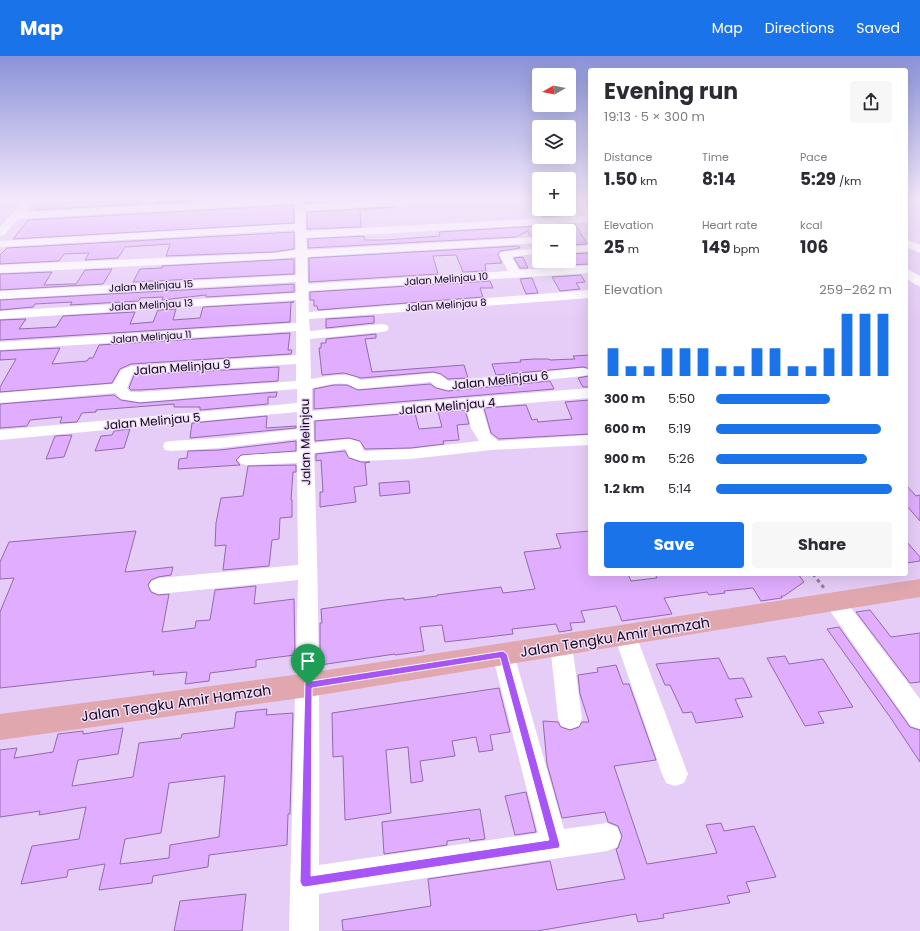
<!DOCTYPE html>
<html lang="en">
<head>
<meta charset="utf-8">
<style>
	:root { --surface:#fff; --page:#f7f7f7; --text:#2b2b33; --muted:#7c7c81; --accent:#1a73e8 }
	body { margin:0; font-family:Poppins,sans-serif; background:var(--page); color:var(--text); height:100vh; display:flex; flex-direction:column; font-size:15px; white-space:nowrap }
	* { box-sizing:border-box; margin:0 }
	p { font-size:13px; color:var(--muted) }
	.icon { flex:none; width:22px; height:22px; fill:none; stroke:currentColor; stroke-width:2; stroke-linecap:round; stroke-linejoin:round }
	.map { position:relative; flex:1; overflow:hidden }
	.side { position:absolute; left:588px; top:12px; width:320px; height:508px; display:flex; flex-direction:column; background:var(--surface); border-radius:4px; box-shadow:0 4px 16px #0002 }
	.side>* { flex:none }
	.needle { width:26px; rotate:261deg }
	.fabs { position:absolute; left:532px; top:12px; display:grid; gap:8px }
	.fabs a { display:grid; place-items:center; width:44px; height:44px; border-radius:4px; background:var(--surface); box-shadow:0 4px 16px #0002; font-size:20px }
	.pin { position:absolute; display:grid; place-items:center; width:34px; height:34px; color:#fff; margin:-41px -17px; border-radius:50% 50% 50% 0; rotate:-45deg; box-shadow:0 0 4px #0007 }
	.pin .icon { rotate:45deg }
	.round { display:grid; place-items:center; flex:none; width:42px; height:42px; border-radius:4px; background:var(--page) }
	.head { display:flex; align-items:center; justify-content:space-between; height:68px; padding:0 16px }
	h1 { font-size:22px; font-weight:700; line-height:30px }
	.figures { display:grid; grid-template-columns:repeat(3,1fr); gap:6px; height:68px; padding:4px 16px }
	.figures div { display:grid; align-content:center }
	.figures b { font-size:17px; font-weight:700 }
	.figures small { font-size:11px; font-weight:400 }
	.figures p { font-size:11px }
	.chart { height:112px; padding:8px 16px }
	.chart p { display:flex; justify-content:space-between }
	.chart svg { width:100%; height:72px; margin-top:4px; stroke:var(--accent); stroke-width:6 }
	.cta { display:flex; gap:8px; margin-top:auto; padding:8px 16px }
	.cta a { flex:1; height:46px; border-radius:4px; background:var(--accent); color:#fff; font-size:16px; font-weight:700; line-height:46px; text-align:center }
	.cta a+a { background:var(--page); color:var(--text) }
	ul { padding:0 16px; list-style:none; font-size:13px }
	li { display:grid; grid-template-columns:64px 48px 1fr; align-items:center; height:30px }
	li i { height:10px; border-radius:5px; background:var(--accent) }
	header { display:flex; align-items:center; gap:24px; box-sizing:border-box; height:56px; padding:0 20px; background:var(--accent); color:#fff }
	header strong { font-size:19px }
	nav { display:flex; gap:22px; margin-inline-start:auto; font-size:14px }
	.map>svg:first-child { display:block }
</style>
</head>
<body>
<header>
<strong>Map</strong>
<nav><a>Map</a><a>Directions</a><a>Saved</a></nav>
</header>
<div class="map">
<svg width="920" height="875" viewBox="0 0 920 875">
	<rect width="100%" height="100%" fill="#e6cdf7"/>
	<polygon fill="#9d5fc1" stroke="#744490" points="163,143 189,143 196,145 179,147 155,147"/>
	<g fill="#e0adff" stroke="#926aab" fill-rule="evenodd">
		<polygon points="46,143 84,143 84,145 97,145 96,146 142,144 140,148 37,154"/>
		<polygon points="331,143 386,143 306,147 306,144"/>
		<polygon points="294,149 294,167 13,183 28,164"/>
		<polygon points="394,151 360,154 361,171 307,173 307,156"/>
		<polygon points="539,153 563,153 570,159 543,161"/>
		<polygon points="575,168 587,188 569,189 569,175 552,175 549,170"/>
		<polygon points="539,170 539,180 530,180 528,175 516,181 308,192 308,183 364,180 365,184 385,184 440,180 439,176"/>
		<polygon points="294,176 294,193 274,196 166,200 170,188 125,191 118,202 85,204 89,197 64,198 59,205 0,208 0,199 7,192"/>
		<polygon points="519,190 520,192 500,195 498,199 502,207 485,208 486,215 463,216 456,199 433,200 438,218 309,226 309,202"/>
		<polygon points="590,197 590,208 569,209 569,198"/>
		<polygon points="523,201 528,212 520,212 514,202"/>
		<polygon points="294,203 294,218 133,226 140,213 162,212 162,210"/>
		<polygon points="112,213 103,228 0,234 0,218 52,216 44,229 70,228 76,228 85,214"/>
		<polygon points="581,219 585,226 576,227 580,233 560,235 552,221"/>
		<polygon points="532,222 538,237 526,238 520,223"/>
		<polygon points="490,225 493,232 480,232 483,241 318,254 317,250 314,250 314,244 310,244 310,236"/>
		<polygon points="294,228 294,236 206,241 206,239 162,244 163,241 140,242 139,245 70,249 72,246 35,248 33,251 0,254 0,244"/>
		<polygon points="291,246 290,266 0,284 0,264 26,263 19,273 56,271 63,260 135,256 130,268 153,266 158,254 176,253 173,264 200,262 203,251 294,246"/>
		<polygon points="374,260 374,267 326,272 326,263"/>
		<polygon points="290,277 288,294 292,294 291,298 131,308 120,313 112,327 0,336 0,331 16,303 0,304 0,295 60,292 52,308 87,305 89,302 93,302 99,289"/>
		<polygon points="376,278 376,282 365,283 372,316 464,309 468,322 448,323 441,318 433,316 361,322 344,317 322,319 319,292 321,292 321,287 326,287 326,283"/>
		<polygon points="590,299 590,313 583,311 496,319 492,308 521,306 520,304 534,303 549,303 550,304 575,303 573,300"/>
		<polygon points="279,311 278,325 140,334 131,334 129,332 134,319"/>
		<polygon points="590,319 590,331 583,331 578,322 588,320"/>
		<polygon points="550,325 554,333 314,353 314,333 334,329 347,329 358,334 430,328 436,332 448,335"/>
		<polygon points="277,336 276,341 268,341 268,348 200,354 200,351 174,351 174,348 96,354 96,356 82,357 77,366 60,367 62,361 61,361 30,364 27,370 0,372 0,348 114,339 121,344 140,347"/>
		<polygon points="590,344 590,378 499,383 491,377 484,352 526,349 532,364 537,363 538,366 572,363 565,346"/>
		<polygon points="465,354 469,368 457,369 459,384 443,385 444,388 411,392 365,393 360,385 349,382 315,385 315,365 415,357 419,373 442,371 438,356"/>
		<polygon points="267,360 266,372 296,370 296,372 190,382 192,367"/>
		<polygon points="130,373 124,392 95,395 101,380 112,379 114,375"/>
		<polygon points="72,379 64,401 46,403 55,380"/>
		<polygon points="296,385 296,395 241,399 236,404 240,409 178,413 179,403 187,402 188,395 220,394"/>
		<polygon points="345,395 349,402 361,406 370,406 365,407 367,429 354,431 356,446 320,451 320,436 323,436 321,404 316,405 316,398"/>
		<polygon points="296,409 296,416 293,416 291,444 292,444 292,461 280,462 279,483 272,484 269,510 223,514 226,489 215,490 216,467 221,442 243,440 248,410"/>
		<polygon points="409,425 410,437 380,440 379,427"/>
		<polygon points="906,429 916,440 920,439 920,465 906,449"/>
		<polygon points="136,475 125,516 173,511 171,519 158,521 151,524 148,529 151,536 158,539 169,538 162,576 195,572 196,565 210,564 215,534 256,530 254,548 294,543 295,599 256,604 256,611 210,617 209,625 185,628 187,616 153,619 154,615 0,632 0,556 14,522 0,523 0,506 9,486"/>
		<polygon points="590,475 590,518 628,518 631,525 657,522 655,518 798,518 804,526 784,540 781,540 782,542 761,545 753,532 724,535 725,537 709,539 707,536 664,542 672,558 622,565 616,550 581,555 585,566 570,567 572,574 559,576 556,568 512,573 513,578 445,586 442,569 420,571 424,595 395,599 395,598 320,609 320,567 322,567 321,553 385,544 404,542 404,544 437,540 437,539 501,531 503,537 535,533 524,496 561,492 556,478"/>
		<polygon points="906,485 920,501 920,505 906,507"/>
		<polygon points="870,554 891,581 920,577 920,626 910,627 856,556"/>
		<polygon points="839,571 910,671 920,674 920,706 890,661 827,573"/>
		<polygon points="785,600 789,608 823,603 853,651 818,656 824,667 805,670 767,602"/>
		<polygon points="719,602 729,623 743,622 752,641 735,643 743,661 696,667 692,656 683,657 670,629 665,629 656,608"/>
		<polygon points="616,609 623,628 629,628 656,704 614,710 647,808 717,797 706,769 721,767 724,775 754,770 776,821 746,826 750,836 727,840 730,847 663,858 664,862 638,866 636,858 537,875 343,875 342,864 431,850 428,823 550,805 557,834 625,823 616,793 618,792 622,780 618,770 608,766 605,756 562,762 547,708 543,665 558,666 561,671 570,674 579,671 582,666 589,666 580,638 578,619 598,616 597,612"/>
		<polygon points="499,632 510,676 490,679 493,694 479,696 476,681 452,685 455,700 420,705 423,725 411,727 408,691 386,694 391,757 345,764 343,700 333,701 332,657"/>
		<path d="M267,653L266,659L293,657L290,758H288L287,789L209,799L208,811L153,820L152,827L99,834L105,808L68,814L67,821L21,828L32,790L79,783L86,751L39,759L40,755L0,761V694L17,692L14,702L53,696L58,678L83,675V678L123,672L118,698L78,704L72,730L133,721L139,687L181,682L182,678L234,672L236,656ZM225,720L219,781L170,789L169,802L120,808L125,783L161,777L169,727Z"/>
		<polygon points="526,736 536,776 515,779 505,740"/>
		<polygon points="480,753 485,783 470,785 469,782 447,785 447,789 384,798 382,766"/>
		<polygon points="246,838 242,875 174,875 180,845"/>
	</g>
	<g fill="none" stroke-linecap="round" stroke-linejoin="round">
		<polyline stroke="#947fa2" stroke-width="3" stroke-dasharray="3.5 3.5" stroke-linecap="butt" points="813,518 824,532"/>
		<g fill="#fff" fill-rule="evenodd">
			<path d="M25,143H35L24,156L272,143H305V149L405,143H451L446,146L305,155L306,175L585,160L582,153L571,143H581L590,150V166L306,182L307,194L539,181V187L307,201L308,228L508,215L499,198L501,196L529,193L533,194L535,196L533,198L512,201L519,214L590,209V217L308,235L309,256L590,234V242L309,263L310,275L382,268L387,269L389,272L387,275L382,276L310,283L311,323C327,320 348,315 361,324L433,317L441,319L448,325L583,312L588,313L590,316L588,319L583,320L448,334L436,331L431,326L358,333C354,332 351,329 347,328C336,326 322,330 312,332V355L590,332V342L482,351L490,378L498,385L590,379V389L491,394L411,403L361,405L349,401L346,393L314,397C319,535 320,672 319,809L538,777L492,598L495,591L503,589L511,591L514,598L564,773L607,767L617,771L621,781L617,791L607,795L319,838V875H289L298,524L159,538L152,535L149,530L152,525L159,522L298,509L297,407L247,409L241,408L238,404L241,400L247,399L297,396V383L220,392L171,395L165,394L163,390L165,386L171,385L220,382L297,373V356L0,384V374L297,347V333L140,346L121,343L115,337L0,347V337L113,328L121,314L131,310L296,299V275L0,294V286L296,267V244L0,263V255L296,237V226L0,243V235L296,219V201L274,203L0,217V209L274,197L296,194L295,174L0,191V185L295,168V147L18,163L4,179L0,180V171ZM296,308V325L140,336H130L127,332L132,319L134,318ZM466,352L471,372L479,385L411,393L364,395L360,386L349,383L314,387L313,364Z"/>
			<polygon points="906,183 920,189 920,197 906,191"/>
			<polygon points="590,189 590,195 569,197 569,191"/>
			<polygon points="906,212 920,220 920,230 916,229 906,222"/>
			<polygon points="835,538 842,540 920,643 920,673 911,670 828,552 824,546 828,540"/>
			<polygon points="625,570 633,573 636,579 688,718 684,727 675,730 666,727 662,718 614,579 617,573"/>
			<polygon points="561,580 569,583 572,589 582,662 579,670 570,673 561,670 558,662 550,589 553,583"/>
		</g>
		<polygon fill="#e0a7af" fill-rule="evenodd" points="920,523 920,541 308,641 0,684 0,658 308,617"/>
	</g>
	<linearGradient id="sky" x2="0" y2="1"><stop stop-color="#8a92d8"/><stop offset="0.54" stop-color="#f4e8fb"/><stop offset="1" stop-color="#f4e8fb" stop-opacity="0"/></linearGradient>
	<rect width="920" height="265" fill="url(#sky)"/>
	<path fill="#a855f7" stroke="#fff" fill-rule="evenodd" d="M503,595L507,598L560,789L559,792L305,831L302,830L300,826L305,626ZM500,602L549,784L311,820L312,632Z"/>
	<g text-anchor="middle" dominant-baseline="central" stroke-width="3" stroke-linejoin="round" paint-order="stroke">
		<g font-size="10" fill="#14051c" stroke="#efdefa">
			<text transform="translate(446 223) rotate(-4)">Jalan Melinjau 10</text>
			<text transform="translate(151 230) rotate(-3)">Jalan Melinjau 15</text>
			<text transform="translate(151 249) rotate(-3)">Jalan Melinjau 13</text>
			<text transform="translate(446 249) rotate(-4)">Jalan Melinjau 8</text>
			<text transform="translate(151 281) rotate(-4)">Jalan Melinjau 11</text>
		</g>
		<g font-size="12" fill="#14051c" stroke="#efdefa">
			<text transform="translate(182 311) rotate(-4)">Jalan Melinjau 9</text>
			<text transform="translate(500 324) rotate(-6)">Jalan Melinjau 6</text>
			<text transform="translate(447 350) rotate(-5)">Jalan Melinjau 4</text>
			<text transform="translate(152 365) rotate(-5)">Jalan Melinjau 5</text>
			<text transform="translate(305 386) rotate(-91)">Jalan Melinjau</text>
		</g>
		<g font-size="14" fill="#14051c" stroke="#efdefa">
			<text transform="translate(615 581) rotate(-9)">Jalan Tengku Amir Hamzah</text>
			<text transform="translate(176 647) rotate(-8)">Jalan Tengku Amir Hamzah</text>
		</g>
	</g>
</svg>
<div class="fabs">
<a><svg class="needle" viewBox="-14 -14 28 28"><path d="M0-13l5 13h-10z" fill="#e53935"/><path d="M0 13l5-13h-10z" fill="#7c7c81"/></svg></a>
<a><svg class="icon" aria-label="layers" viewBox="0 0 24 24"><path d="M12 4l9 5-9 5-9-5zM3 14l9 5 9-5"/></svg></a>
<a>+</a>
<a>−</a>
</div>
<div class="pin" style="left:308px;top:629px;background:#1e9e55"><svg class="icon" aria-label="arrive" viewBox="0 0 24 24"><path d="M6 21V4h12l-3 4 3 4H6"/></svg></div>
<section class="side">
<div class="head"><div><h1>Evening run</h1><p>19:13 · 5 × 300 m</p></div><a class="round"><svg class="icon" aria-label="share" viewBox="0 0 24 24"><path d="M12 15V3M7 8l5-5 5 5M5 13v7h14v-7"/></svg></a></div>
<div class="figures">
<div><p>Distance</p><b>1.50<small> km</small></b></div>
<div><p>Time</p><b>8:14</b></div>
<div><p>Pace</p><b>5:29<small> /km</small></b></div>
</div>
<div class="figures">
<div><p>Elevation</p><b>25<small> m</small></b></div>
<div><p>Heart rate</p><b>149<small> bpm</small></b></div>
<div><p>kcal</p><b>106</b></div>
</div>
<div class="chart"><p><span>Elevation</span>259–262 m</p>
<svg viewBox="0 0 160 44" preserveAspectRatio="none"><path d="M5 44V27M15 44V38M25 44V38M35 44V27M45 44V27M55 44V27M65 44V38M75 44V38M85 44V27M95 44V27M105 44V38M115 44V38M125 44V27M135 44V6M145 44V6M155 44V6"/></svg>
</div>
<ul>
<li><b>300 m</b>5:50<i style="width:65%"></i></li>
<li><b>600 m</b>5:19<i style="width:94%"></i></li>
<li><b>900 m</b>5:26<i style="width:86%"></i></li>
<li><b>1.2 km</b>5:14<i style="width:100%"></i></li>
</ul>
<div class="cta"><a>Save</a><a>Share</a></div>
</section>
</div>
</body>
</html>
